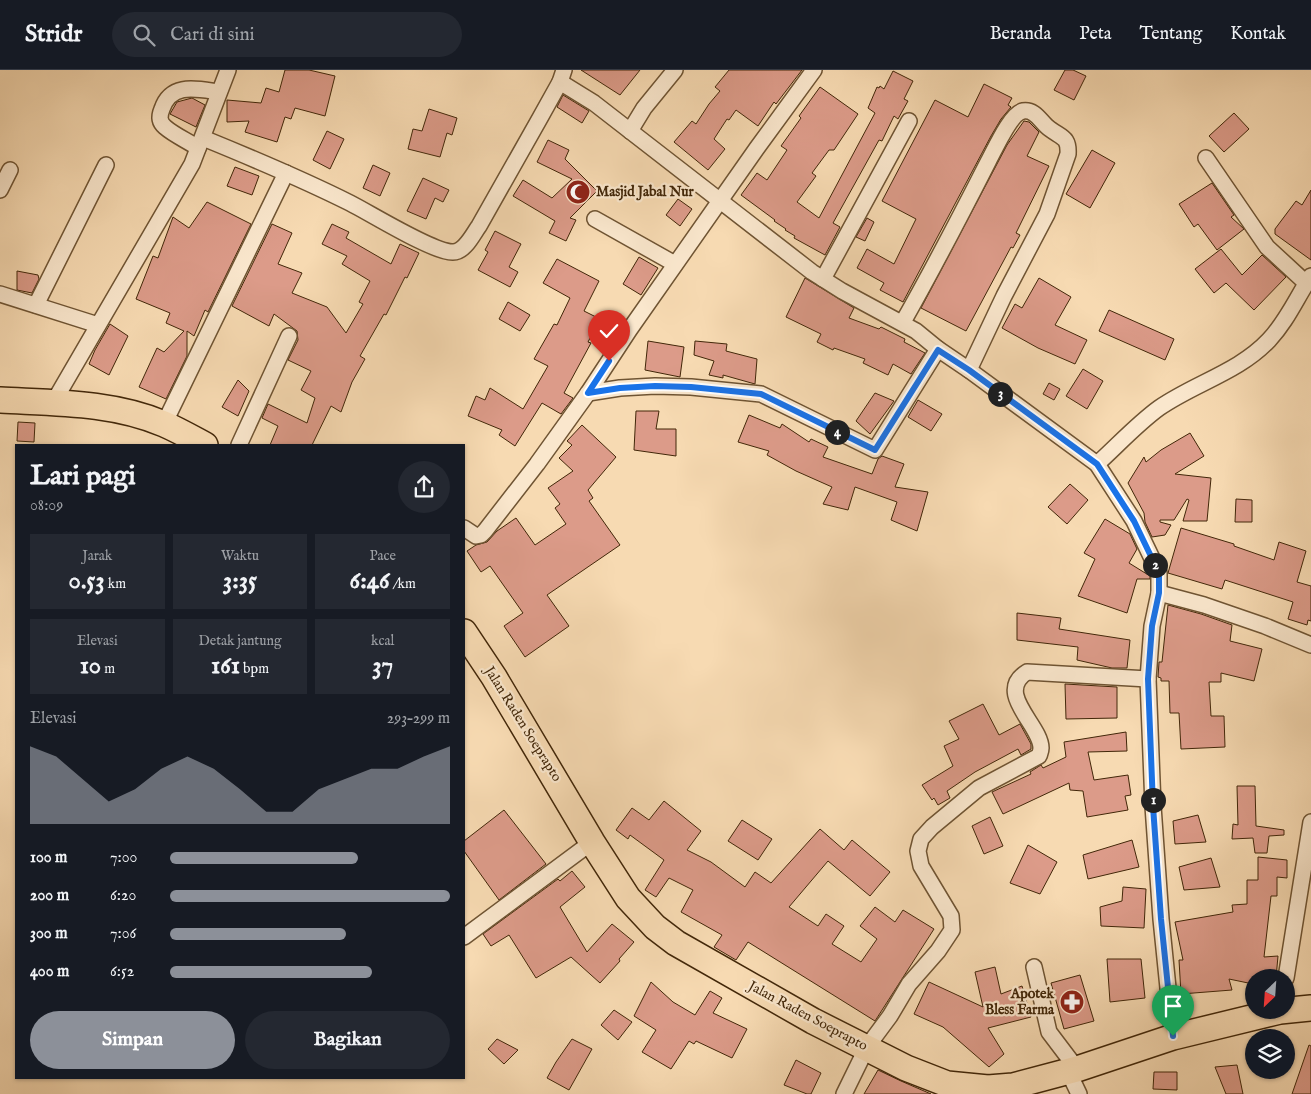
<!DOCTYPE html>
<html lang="id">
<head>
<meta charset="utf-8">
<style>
	:root { --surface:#171b24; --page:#242831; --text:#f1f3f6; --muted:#9ea1a6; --line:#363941; --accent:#8c9099 }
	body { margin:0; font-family:"IM FELL English",serif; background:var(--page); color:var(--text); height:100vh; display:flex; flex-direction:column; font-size:19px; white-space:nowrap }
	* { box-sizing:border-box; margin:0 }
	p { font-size:16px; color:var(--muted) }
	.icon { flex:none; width:28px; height:28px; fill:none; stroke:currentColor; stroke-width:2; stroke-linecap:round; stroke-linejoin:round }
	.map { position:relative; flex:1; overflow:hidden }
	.drawer { position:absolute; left:15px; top:374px; width:450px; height:635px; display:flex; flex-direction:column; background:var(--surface); border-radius:0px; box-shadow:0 1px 4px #0004 }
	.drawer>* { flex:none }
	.needle { width:32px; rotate:205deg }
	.controls { position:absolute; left:1245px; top:899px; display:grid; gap:10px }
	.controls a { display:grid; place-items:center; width:50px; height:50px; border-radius:50%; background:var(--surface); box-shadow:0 1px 4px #0004; font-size:25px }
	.pin { position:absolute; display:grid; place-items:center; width:42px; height:42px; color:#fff; margin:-51px -21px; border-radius:50% 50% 50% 0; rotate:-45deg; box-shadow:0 0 5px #0007 }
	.pin .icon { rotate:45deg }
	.km { position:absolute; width:25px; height:25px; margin:-12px; border-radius:50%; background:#222; color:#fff; font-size:14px; line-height:25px; text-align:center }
	.round { display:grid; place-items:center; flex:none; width:52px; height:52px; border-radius:26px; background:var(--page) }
	.head { display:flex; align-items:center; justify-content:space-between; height:85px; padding:0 15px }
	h1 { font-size:28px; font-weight:700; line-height:38px }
	.figures { display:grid; grid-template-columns:repeat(3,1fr); gap:8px; height:85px; padding:5px 15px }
	.figures div { display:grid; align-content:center; border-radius:0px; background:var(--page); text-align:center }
	.figures b { font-size:25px; font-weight:700 }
	.figures small { font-size:14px; font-weight:400 }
	.figures p { font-size:14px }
	.chart { height:140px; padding:10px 15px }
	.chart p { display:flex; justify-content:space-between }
	.chart svg { width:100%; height:90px; margin-top:5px; fill:var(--accent); opacity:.7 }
	.primary-button { display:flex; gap:10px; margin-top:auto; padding:10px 15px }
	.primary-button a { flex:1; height:58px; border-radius:30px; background:var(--accent); color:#fff; font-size:20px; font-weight:700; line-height:58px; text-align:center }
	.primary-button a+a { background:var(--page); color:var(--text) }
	ul { padding:0 15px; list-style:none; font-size:16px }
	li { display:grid; grid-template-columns:80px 60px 1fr; align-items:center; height:38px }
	li i { height:12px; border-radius:6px; background:var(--accent) }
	header { display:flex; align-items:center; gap:30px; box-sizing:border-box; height:70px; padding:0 25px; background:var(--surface); border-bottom:1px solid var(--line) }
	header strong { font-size:24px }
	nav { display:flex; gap:28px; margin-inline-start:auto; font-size:18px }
	.search { width:350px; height:45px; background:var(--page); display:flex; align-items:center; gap:12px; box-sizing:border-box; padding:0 18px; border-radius:28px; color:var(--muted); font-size:19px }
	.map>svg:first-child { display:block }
</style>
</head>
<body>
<header>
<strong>Stridr</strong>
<div class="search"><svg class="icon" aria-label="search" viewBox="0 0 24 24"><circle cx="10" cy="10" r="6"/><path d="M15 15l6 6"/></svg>Cari di sini</div>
<nav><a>Beranda</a><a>Peta</a><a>Tentang</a><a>Kontak</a></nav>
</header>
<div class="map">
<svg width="1311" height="1024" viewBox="0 0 1311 1024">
	<rect width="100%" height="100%" fill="#f7dab2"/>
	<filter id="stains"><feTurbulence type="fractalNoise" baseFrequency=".004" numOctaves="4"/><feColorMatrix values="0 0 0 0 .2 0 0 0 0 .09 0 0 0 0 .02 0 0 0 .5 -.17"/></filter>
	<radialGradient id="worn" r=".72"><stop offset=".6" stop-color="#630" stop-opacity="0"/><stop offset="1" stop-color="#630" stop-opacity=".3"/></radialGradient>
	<g fill="#dc9b89" stroke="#422709">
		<polygon points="285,0 309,0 335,6 325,46 295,38 291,49 285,47 277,72 245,62 249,51 227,52 227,30 261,33 266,18 279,22"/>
		<polygon points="581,0 640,0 620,25"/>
		<polygon points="729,0 802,0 776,34 774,32 758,56 736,40 729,50 727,49 714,69 725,79 708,100 674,72 692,51 696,54 709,34 720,21 715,17"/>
		<polygon points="1065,0 1073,0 1086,6 1074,30 1054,20"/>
		<polygon points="893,1 913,11 904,29 908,31 898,49 894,46 882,71 879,70 833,153 840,157 825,185 794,168 795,166 785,160 786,159 774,151 775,150 741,125 757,103 767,110 787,80 781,76 801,48 799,46 820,17 858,44 834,80 829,80 812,103 816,106 797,132 819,148 875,43 868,38 877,17 879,18 880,16 884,19"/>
		<polygon points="984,14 1012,28 1008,35 1011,37 1001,49 991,66 903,232 880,220 884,213 857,198 867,179 894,194 916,149 882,131 935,30 968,47"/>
		<polygon points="563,25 589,41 582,53 557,37"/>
		<polygon points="192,28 205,35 196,57 170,44 177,32"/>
		<polygon points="429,39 457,48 452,65 447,63 440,87 408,79 413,59 422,61"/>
		<polygon points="1234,43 1249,59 1224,82 1209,66"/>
		<polygon points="1024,51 1029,52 1039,62 1027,86 1049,96 1016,163 1020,165 1013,178 1011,177 966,261 921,238 1007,75"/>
		<polygon points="327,61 344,69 330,99 313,90"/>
		<polygon points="548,70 569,80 565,89 597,121 570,148 576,150 566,171 549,163 555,151 513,126 523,110 552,128 572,109 537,92"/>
		<polygon points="1092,80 1115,93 1090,138 1066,124"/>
		<polygon points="373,95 390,103 380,126 363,118"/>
		<polygon points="235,97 259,106 252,125 227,116"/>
		<polygon points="423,108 449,120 443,132 435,128 426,149 407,141"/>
		<polygon points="1212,113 1234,145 1231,147 1244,159 1217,180 1198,154 1194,157 1179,134"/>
		<polygon points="1311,120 1311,190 1275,164 1275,159 1296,131 1302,135"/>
		<polygon points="678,129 692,139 680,156 666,145"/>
		<polygon points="207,132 251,154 208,242 205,240 194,266 187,261 187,286 166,329 139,317 157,278 164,282 184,261 166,253 170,243 136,229 153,186 158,188 173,147 189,158"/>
		<polygon points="867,148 874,152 865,171 856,167"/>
		<polygon points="272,154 292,163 278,194 302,203 292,223 327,237 346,263 363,234 359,232 370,211 342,194 347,186 322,174 332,154 349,162 346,168 391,194 400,174 419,183 407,208 405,207 386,245 384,244 360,286 365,289 352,312 341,342 331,336 312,375 270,375 278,356 262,348 268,334 307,353 315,328 301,320 311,301 288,290 298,270 297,261 274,244 269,256 232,236"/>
		<polygon points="495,161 521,174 509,197 518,202 510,217 478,200 488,182 485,180"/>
		<polygon points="1221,179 1242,205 1262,185 1286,207 1254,240 1226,213 1214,223 1195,199"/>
		<polygon points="639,187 658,198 641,225 623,214"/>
		<polygon points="557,189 599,211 584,241 600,249 588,272 591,273 564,323 573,328 561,344 542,333 515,376 499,365 502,360 468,346 476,326 485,330 490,318 523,339 548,296 534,289 554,254 557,255 570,228 543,213"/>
		<polygon points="17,201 38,205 39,209 32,223 17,220"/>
		<polygon points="805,208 854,238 849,248 879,259 881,257 905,269 904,272 925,283 911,304 893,294 888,305 863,293 865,289 834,278 833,280 817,272 821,264 786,247"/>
		<polygon points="1039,208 1071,227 1055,255 1087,270 1075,294 1038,278 1002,258 1015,234 1022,238"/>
		<polygon points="508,232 530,245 520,261 499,249"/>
		<polygon points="1109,240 1174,269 1165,290 1099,261"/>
		<polygon points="110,254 128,266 109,305 89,294 95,280"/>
		<polygon points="648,271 684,277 680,307 645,300"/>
		<polygon points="695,271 727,274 726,281 757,289 755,314 723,305 723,308 709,305 714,291 694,285"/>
		<polygon points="1083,299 1103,311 1087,339 1066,326"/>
		<polygon points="238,310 249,321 238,346 222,337"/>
		<polygon points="1049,313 1060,319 1054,330 1043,324"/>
		<polygon points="875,323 894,331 870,364 856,351"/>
		<polygon points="918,330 942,344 931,361 908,347"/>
		<polygon points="636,341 659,341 656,359 676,359 676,386 634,380"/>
		<polygon points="749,345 780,358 782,354 809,372 811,369 828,377 823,387 872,404 878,389 882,386 904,394 895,417 928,422 917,461 891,450 897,432 855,417 848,440 823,434 832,417 796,401 767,385 769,381 738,372"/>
		<polygon points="18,352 35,353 34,372 17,371"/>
		<polygon points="582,355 616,387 588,420 593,428 589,431 620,475 547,525 569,556 525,587 504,556 523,543 490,496 481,502 467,481 476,475 487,472 497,461 516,448 535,475 566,454 555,438 560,434 548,418 573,401 559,388 572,375 567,371"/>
		<polygon points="1190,363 1204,386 1175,404 1211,408 1207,451 1183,451 1189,430 1187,429 1174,450 1160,450 1160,452 1171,455 1165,465 1152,467 1145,452 1144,443 1128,413 1144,387 1146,392 1161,380"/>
		<polygon points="1070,414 1088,430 1067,454 1048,437"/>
		<polygon points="1236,429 1252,430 1252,452 1235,452"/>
		<polygon points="1105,449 1130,464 1137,479 1129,493 1150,506 1150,509 1137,509 1127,543 1078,526 1095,489 1084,483"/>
		<polygon points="1181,458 1234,474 1234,476 1274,490 1279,472 1306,481 1297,512 1311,516 1311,551 1308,550 1307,555 1288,549 1293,532 1225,510 1222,519 1168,503"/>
		<polygon points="1168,535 1201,544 1232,555 1230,571 1262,579 1254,611 1221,603 1221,612 1209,612 1211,646 1224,646 1225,677 1181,679 1179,643 1170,643 1169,611 1161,611 1161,608 1158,607 1159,592 1162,592"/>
		<polygon points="1017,543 1061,548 1059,559 1130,570 1127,598 1112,598 1077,590 1078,577 1017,570"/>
		<polygon points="1065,614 1117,617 1117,648 1066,649"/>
		<polygon points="983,634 999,665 1020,654 1031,674 1031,679 1021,685 1018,679 975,702 947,721 950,728 938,735 934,728 932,730 922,715 953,696 944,676 959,669 949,651"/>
		<polygon points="1126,662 1127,681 1088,682 1094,710 1128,705 1131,725 1125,726 1128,740 1087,747 1083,721 1070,720 1069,713 1003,744 992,722 1031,704 1030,702 1041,695 1043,698 1066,687 1064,672"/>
		<polygon points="1237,716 1255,716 1256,756 1284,760 1284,765 1269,766 1267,783 1255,783 1253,768 1232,769 1233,754 1238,755"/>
		<polygon points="664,731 701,761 687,780 711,792 745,817 755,802 771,813 820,759 844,780 852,770 890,802 870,826 828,791 789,837 818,856 826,844 844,856 832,874 861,892 877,869 860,856 875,837 895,852 903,840 934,859 875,951 748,872 736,890 714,877 722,865 681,842 693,820 669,808 656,827 645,820 664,790 630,765 628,769 616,760 632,738 649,750"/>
		<polygon points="504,740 546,794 499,830 464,781 464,771"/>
		<polygon points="1198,745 1206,772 1175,774 1173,751"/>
		<polygon points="990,747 1003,776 984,784 972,756"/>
		<polygon points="742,750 772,769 758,790 728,771"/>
		<polygon points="1132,770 1139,797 1088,809 1083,785"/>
		<polygon points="1028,775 1057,792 1040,824 1010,813"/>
		<polygon points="1258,787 1287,790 1287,808 1277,807 1277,826 1271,826 1264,887 1278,886 1276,908 1255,905 1253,914 1229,909 1232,920 1181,924 1179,890 1183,890 1175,852 1233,842 1232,835 1247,834 1247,810 1258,810"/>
		<polygon points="1211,788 1220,817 1184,820 1179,797"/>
		<polygon points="572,801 585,817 560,837 587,882 612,854 634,872 619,889 620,891 600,913 571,887 536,908 509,865 491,876 483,864 558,809 560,811"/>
		<polygon points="1123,817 1146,819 1144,858 1101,856 1100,837 1122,831"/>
		<polygon points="1107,889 1141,889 1145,928 1110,932"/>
		<polygon points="995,897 1001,924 1022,916 1031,947 988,958 1004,984 989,997 943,957 914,944 929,912 983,937 975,902"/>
		<polygon points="1080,905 1094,951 1064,959 1051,913"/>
		<polygon points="651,912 673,932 695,945 710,921 722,928 713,943 747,959 732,988 696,971 694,974 689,971 671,999 642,982 656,960 634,946"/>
		<polygon points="614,940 632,952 618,970 601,955"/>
		<polygon points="497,969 518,980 504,994 488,979"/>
		<polygon points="572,969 592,979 569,1020 547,1008 556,992"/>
		<polygon points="1309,975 1311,976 1311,1024 1292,1024"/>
		<polygon points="796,990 821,1003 811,1024 807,1024 784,1015"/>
		<polygon points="1237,995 1243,1024 1226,1024 1215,997"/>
		<polygon points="878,1000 901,1011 931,1024 864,1024"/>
		<polygon points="1154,1002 1177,1002 1177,1020 1153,1019"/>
	</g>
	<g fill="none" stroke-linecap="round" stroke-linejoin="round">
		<defs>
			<g id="minor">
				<polyline points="560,12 594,33 812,202 842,221 916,261 938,279 969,300 1097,394 1134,451 1159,503 1159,523 1152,556 1148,609 1153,736 1161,849 1173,967"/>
				<polyline points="630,61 644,38 675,0"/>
				<path d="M203,68C252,88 302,109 350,133C370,143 434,183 453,182C465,182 473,164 479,156L540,48L560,12L564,0"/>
				<path d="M198,78C188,71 174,65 165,57C159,52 159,46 162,39C171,12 197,19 219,22"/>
				<polyline points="1206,88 1267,177 1306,213"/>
				<polyline points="0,120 10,100"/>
				<polyline points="595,149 675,194"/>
				<polyline points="823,209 909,51"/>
				<polyline points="0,224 98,255"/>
				<polyline points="36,235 106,95"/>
				<path d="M903,252C933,199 961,145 989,90C995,79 1011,43 1023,41C1036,39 1041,53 1050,59C1062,68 1069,67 1068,84L1047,144L1004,226L969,300"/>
				<polyline points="588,323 620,318 655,316 691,317 761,324 875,380 938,279"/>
				<polyline points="53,333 192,94 228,0"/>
				<polyline points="164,354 286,103"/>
				<polyline points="239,375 289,266"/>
				<path d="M1097,394C1117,376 1137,354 1159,338C1195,313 1239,302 1269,270C1287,251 1297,227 1311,206"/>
				<polyline points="464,458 476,466 481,465 485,461 537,394 588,323 630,259 757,78 814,0"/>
				<polyline points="1159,523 1204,535 1265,556 1311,575"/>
				<polyline points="464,867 592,772"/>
				<polyline points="1034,897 1049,962 1077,999"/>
				<polyline points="1286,908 1311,752"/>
				<polyline points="1068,1001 1079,1024"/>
				<path d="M844,1024L867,977L890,946L909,914L938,881L952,860L951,846L921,796L918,781L921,769L932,757L979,718L1039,686C1040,683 1041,681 1041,678C1041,655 994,623 1027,602L1148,609"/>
			</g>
			<g id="trunk">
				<path d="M0,330C54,333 113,332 164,354C178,360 192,368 205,375"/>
				<polyline points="464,562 494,607 592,772 628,828 655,857 676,873 813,951 906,998 947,1014 988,1018 1013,1016 1077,999 1173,967 1280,941 1311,938"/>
			</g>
		</defs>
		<use href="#minor" stroke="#6f5433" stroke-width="18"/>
		<use href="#trunk" stroke="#422709" stroke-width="28"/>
		<use href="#minor" stroke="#fae7cd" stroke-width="15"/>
		<use href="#trunk" stroke="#f7dab2" stroke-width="25"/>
	</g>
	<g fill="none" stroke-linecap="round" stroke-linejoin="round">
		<defs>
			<polyline id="route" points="609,291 588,323 620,318 655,316 691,317 761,324 875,380 938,280 969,300 1097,394 1134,451 1159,503 1159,523 1152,556 1148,609 1153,736 1161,849 1173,966"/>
		</defs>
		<use href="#route" stroke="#fff" stroke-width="10"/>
		<use href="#route" stroke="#1a73e8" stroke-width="6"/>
	</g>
	<defs>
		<symbol id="mosque-disc" viewBox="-11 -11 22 22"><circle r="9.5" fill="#8f2418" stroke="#fae7cd"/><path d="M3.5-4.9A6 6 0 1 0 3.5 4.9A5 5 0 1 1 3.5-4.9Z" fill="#fff"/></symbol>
		<symbol id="pharmacy-disc" viewBox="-11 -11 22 22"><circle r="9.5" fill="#8f2418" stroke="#fae7cd"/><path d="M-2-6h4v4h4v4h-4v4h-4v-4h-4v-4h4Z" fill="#fff"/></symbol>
	</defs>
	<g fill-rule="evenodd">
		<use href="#mosque-disc" x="564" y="108" width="28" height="28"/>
		<use href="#pharmacy-disc" x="1058" y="918" width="28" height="28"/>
	</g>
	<g text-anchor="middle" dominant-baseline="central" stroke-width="4.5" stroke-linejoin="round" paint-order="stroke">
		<g font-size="14" font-weight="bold" fill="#422709" stroke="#fae7cd" text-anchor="start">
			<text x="596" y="122">Masjid Jabal Nur</text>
			<text x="1054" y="924" text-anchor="end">Apotek<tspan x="1054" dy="16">Bless Farma</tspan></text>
		</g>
		<g font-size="14" fill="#422709" stroke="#fae7cd">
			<text transform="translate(523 654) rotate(58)">Jalan Raden Soeprapto</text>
			<text transform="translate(808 946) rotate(28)">Jalan Raden Soeprapto</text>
		</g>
	</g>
	<rect width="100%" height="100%" filter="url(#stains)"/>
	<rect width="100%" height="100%" fill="url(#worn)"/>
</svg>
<div class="controls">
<a><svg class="needle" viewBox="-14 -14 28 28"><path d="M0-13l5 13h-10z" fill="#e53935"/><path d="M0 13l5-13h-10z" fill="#9ea1a6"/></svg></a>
<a><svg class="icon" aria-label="layers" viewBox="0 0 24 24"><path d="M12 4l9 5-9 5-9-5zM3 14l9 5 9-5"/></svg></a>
</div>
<div class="pin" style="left:1173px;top:966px;background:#1e9e55"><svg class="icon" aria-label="arrive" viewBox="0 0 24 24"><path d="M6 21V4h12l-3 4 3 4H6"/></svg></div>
<div class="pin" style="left:609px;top:291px;background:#d93025"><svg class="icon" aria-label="check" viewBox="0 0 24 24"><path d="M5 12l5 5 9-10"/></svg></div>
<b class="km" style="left:1153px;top:730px">1</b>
<b class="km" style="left:1155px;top:495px">2</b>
<b class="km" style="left:1000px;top:324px">3</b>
<b class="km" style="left:837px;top:362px">4</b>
<section class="drawer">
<div class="head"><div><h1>Lari pagi</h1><p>08:09</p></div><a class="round"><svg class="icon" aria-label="share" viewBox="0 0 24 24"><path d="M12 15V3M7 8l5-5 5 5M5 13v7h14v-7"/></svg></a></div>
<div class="figures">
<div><p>Jarak</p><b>0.53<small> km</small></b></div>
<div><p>Waktu</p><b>3:35</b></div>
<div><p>Pace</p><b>6:46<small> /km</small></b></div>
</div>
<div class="figures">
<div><p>Elevasi</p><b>10<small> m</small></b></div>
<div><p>Detak jantung</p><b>161<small> bpm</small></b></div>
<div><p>kcal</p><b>37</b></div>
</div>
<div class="chart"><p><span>Elevasi</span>293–299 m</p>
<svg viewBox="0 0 160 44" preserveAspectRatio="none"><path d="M0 44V6L10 11L20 22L30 33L40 27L50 17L60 11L70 17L80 27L90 38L100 38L110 27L120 22L130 17L140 17L150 11L160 6V44z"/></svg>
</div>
<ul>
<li><b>100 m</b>7:00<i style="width:67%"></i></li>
<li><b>200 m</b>6:20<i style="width:100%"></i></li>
<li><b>300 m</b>7:06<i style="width:63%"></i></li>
<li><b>400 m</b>6:52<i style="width:72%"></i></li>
</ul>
<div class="primary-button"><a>Simpan</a><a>Bagikan</a></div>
</section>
</div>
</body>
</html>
